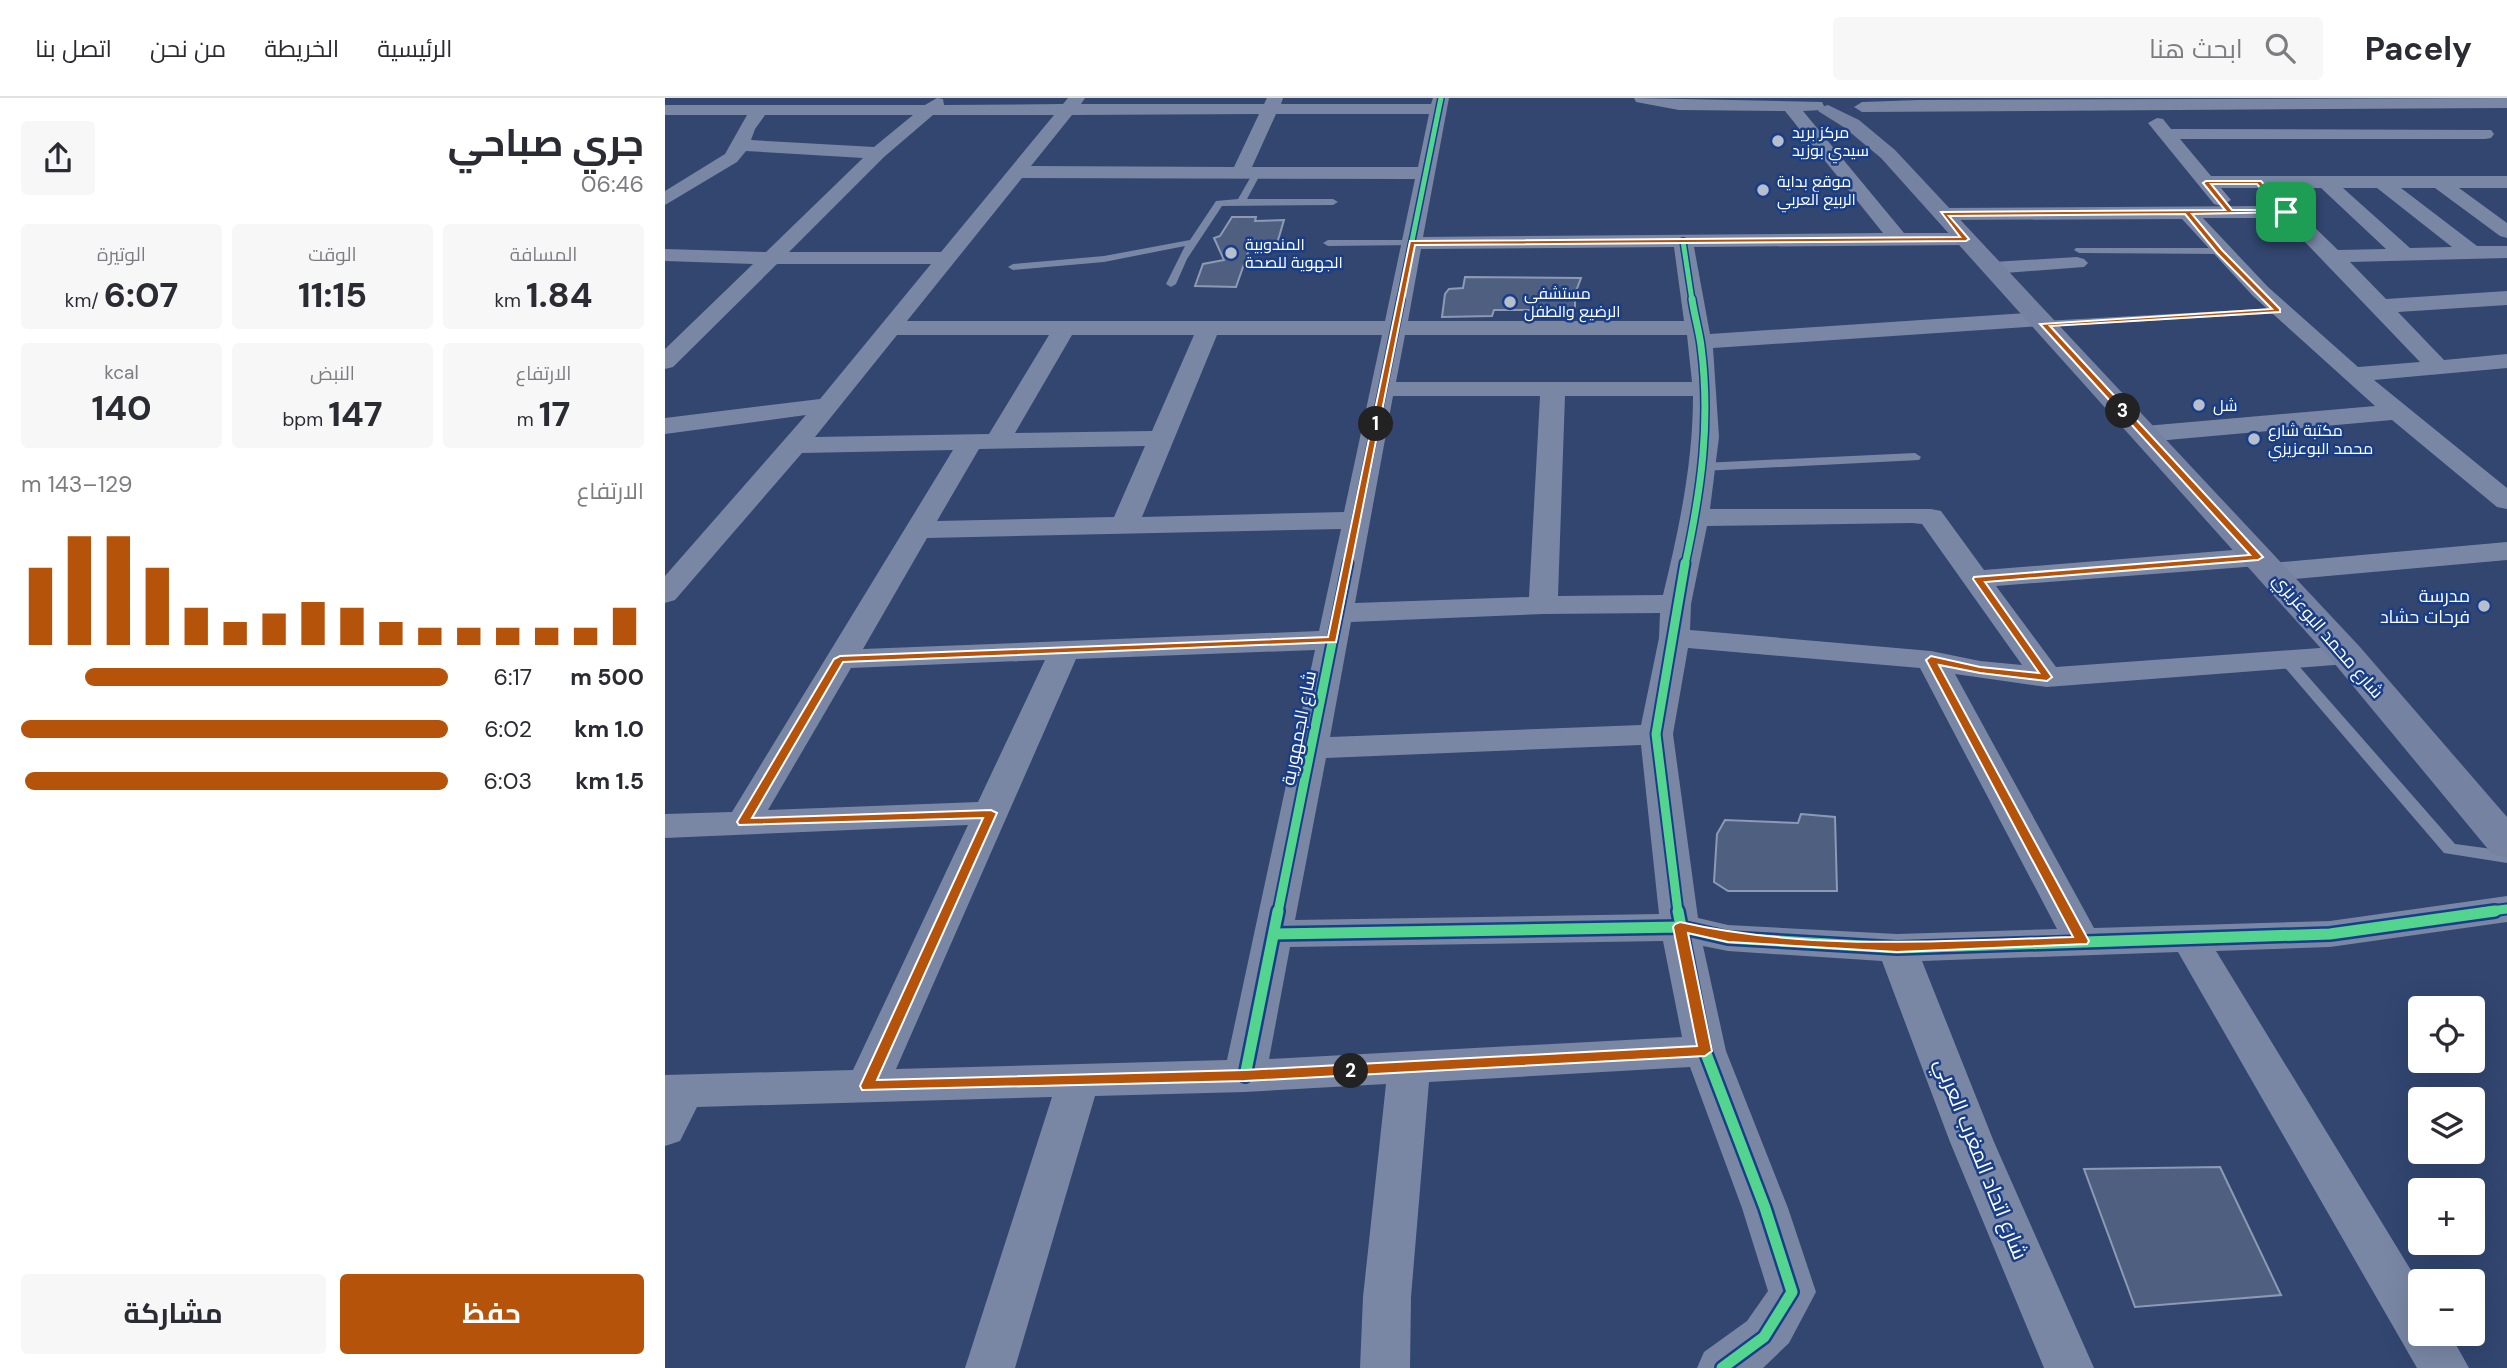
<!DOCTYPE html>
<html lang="ar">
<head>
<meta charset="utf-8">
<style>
	:root { --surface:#fff; --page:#f7f7f7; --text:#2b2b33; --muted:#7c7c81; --line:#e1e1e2; --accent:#b45309 }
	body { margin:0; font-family:"DM Sans",Cairo,sans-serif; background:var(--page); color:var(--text); direction:rtl; height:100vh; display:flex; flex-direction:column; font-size:26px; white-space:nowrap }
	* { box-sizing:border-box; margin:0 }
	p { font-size:23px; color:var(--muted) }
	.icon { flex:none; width:38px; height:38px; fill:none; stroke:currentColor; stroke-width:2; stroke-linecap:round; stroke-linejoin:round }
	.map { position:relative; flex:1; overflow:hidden; direction:ltr }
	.details { display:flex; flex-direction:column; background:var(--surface); width:665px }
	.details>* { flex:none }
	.fabs { position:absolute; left:1743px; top:898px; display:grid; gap:14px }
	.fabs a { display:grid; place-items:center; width:77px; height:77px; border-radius:7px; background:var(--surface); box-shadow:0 7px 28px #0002; font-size:35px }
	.pin { position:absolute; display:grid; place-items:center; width:60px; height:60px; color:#fff; margin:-30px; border-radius:14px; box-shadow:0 4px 10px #0006 }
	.km { position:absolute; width:35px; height:35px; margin:-18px; border-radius:50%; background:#222; color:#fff; font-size:19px; line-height:35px; text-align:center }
	.round { display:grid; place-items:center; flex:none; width:74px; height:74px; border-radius:7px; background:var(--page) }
	.head { display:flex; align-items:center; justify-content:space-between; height:119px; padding:0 21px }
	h1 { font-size:38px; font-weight:700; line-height:52px }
	.stats { display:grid; grid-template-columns:repeat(3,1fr); gap:10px; height:119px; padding:7px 21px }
	.stats div { display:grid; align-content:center; border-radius:7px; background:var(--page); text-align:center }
	.stats b { font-size:35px; font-weight:700 }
	.stats small { font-size:19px; font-weight:400 }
	.stats p { font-size:19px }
	.chart { height:196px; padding:14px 21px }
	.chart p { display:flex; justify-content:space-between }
	.chart svg { width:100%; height:126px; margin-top:7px; stroke:var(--accent); stroke-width:6 }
	.button { display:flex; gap:14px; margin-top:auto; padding:14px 21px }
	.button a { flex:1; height:80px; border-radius:7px; background:var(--accent); color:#fff; font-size:28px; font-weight:700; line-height:80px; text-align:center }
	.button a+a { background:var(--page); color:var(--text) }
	ul { padding:0 21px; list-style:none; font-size:23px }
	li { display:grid; grid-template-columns:112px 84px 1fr; align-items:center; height:52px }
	li i { height:18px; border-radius:9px; background:var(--accent) }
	header { display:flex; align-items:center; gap:42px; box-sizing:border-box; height:98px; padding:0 35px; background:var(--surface); border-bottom:2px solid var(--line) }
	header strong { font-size:33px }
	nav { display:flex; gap:38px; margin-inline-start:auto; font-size:24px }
	.search { width:490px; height:63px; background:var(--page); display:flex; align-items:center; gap:18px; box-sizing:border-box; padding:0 24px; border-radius:7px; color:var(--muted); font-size:26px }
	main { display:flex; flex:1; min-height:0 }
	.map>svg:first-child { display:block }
</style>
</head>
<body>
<header>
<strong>Pacely</strong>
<div class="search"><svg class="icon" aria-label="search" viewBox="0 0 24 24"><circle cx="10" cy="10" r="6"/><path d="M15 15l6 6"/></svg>ابحث هنا</div>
<nav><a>الرئيسية</a><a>الخريطة</a><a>من نحن</a><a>اتصل بنا</a></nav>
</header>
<main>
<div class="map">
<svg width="1842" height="1270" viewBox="0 0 1842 1270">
	<rect width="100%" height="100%" fill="#324670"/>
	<g fill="#4f5f80" stroke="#8d9ab3" stroke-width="2">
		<polygon points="567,119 591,119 590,123 619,122 611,149 602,153 584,152 571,189 530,188 538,166 559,162 549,140 555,138"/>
		<polygon points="800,179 916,180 910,196 910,212 829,212 827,218 777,219 780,196 784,191 798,190"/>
		<polygon points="1136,716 1170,719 1172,793 1063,793 1049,784 1052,736 1060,722 1133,725"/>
		<polygon points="1555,1069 1616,1197 1470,1209 1419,1071"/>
	</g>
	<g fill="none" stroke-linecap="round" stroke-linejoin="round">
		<g fill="#7987a5" fill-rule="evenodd">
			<polygon points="592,72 596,75 582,101 668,101 673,104 668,107 557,108 522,161 511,186 506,189 501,186 520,148 439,164 348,172 343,169 348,166 439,158 525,142 551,103 573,101 588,75"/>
			<polygon points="747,142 750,143 750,147 663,148 658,145 663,142"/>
			<polygon points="1411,150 1555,150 1560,153 1555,156 1414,155 1409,152"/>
			<polygon points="1613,210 1617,211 1617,215 1379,229 1374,226 1379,223"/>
			<polygon points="1250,355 1256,359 1254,362 1037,373 1031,369 1037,365"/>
			<polygon points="1621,558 1626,559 1790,746 1842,753 1842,765 1779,755 1616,565 1614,562"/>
		</g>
		<g fill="#7987a5" fill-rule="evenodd">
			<path d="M272,0L278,1L279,7L398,6L403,0H420L416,6H599L602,0H618L616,6H766L768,0H784L758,139L1218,135L1120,13L1014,12L971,4L969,0L1157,4L1159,8L1157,12L1138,13L1239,135H1301L1308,137L1311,141L1308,145L1301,147L1029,149L1045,236L1375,214L1383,216L1386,221L1383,226L1375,228L1048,250L1054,339L1045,411H1266L1276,413L1319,472L1593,450L1603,453L1607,459L1603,465L1593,468L1331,488L1391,569L1682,548L1693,550L1698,557L1693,564L1682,566L1382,589L1290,576L1429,830L1665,823L1842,798V824L1665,849L1551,853L1755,1187V1236H1785L1804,1270H1752L1513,854L1257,863L1329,1044L1429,1270H1379L1285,1044L1217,863L1063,853L1038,848L1061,953L1123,1110L1151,1194L1124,1245L1098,1270H1032L1039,1254L1082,1223L1103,1193L1077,1110L1025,969L764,984L746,1199L745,1270H695L698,1199L721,986L580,994L430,998L350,1270H300L387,999L32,1009L15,1043L0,1048V977L188,972L303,727L0,740V716L67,714L288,352L137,355L10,502L0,505V478L141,317L0,336V320L155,301L266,166H112L8,269L0,271V251L88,166L0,163V151L101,154L198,60L81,53L72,64L0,107V93L60,56L82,17H0V7H260ZM594,16L569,69L366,68L407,17ZM611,16H764L753,69H587ZM100,17H248L209,49L86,42L90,31ZM268,17H389L276,154H124L219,59ZM357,80L750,81L720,223H242ZM1009,149L1019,223H743L756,151ZM232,237H384L324,336L150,339ZM407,237H529L487,333L350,335ZM552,237H717L679,414L477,419ZM740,237H1022L1027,284H731ZM728,298H875L864,499L690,505ZM900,298H1028C1028,366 1014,431 998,497L893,498ZM480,348L449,419L272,423L314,351ZM1247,425L1257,426L1357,567L1315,563L1266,553L1025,532L1026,506L1042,428ZM676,431L654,533L198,551L262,440ZM995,515L994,540L976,627L665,639L686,524L878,516ZM1023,550L1255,570L1392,831L1232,836L1063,827L1033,820L1008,636ZM650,552L562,962L231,971L411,561ZM380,562L313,704L103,712L186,570ZM976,647L994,816L630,822L661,660ZM998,843L1017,939L604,961L625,849Z"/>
			<polygon points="1842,0 1842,10 1197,14 1189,9 1197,4 1254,2"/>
			<path d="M1492,20L1498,21L1506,31L1826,32L1829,36L1826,40L1820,41H1515L1546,78H1842V90H1794L1842,125V140L1835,138L1770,90H1736L1812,148H1842V160L1685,164L1721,201L1842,193V207L1733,214L1779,262L1842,256V270L1709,282L1842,390V411L1832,409L1727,322L1480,344L1471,341L1467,336L1471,331L1480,328L1710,308L1588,198L1517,121L1278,122L1271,120L1268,116L1271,112L1278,110L1605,108L1597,99L1607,93L1614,95L1673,152L1721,151L1656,90H1556L1566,102L1556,108L1549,106L1483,25ZM1678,90H1712L1787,149L1745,150ZM1538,120H1617L1755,264L1693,269L1603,189Z"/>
			<polygon points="1412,159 1419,161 1423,165 1419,169 1327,176 1320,174 1316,170 1320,166 1327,164"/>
			<polygon points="1842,444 1842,462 1606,483 1596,480 1591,474 1596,468 1606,465"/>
		</g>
		<polygon fill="#7582a1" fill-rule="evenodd" points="1163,7 1194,22 1230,52 1695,549 1842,719 1842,760 1827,756 1669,565 1216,60 1180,30 1153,13 1156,9"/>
		<defs>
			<g id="cycleway-far3">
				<polyline points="1018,143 1027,202"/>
				<polyline points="735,202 776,0"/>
			</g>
			<g id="cycleway-far2">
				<polyline points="682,467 736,201"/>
				<path d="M1020,467C1036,393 1046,324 1036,248C1034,232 1029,216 1027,201"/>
			</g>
			<g id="cycleway-far1">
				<polyline points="613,814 683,465"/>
				<polyline points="1013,814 991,636 1020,465"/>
				<polyline points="1818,814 1842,811"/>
			</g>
			<g id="cycleway">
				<polyline points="1013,813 1040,953 1100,1110 1127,1194 1099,1239 1057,1270"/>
				<polyline points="609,836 1015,829 1063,840 1232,850 1665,836 1830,813"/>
				<polyline points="580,978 613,813"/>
			</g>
		</defs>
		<use href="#cycleway-far3" stroke="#193e89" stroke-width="8"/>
		<use href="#cycleway-far2" stroke="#193e89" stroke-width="10"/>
		<use href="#cycleway-far1" stroke="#193e89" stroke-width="13"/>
		<use href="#cycleway" stroke="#193e89" stroke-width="16"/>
		<use href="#cycleway-far3" stroke="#53d58f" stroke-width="5"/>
		<use href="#cycleway-far2" stroke="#53d58f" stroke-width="7"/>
		<use href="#cycleway-far1" stroke="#53d58f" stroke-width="9"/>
		<use href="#cycleway" stroke="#53d58f" stroke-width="11"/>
	</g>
	<path fill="#b45309" stroke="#fff" stroke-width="2" fill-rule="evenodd" d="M1541,83H1596L1624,114L1527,116L1557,152L1615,211V214L1385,228L1598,459L1593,462L1320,484L1387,579L1382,583L1315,575L1274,567L1424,843L1422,846L1232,854L1063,844L1023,835L1047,953L1040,958L580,983L197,992L195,988L318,720L74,727L72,724L169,561L175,558L663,539L745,143L1295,139L1276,114L1560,112L1538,85ZM1546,86H1592L1615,112H1567ZM1520,116L1552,155L1607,211L1375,226L1585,457L1309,479L1308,481L1374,575L1315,569L1266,558L1261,562L1408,839C1278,843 1143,853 1015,824L1010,826L1008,829L1032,948L580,972L212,982L332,715L326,712L87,720L178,564L671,544L750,147L1301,143L1304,141L1284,118Z"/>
	<g fill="#b7becd" stroke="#193e89" stroke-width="2.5">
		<circle cx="1113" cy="43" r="7"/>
		<circle cx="1098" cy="92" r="7"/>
		<circle cx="566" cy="155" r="7"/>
		<circle cx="845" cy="204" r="7"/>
		<circle cx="1534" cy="307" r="7"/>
		<circle cx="1589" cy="341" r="7"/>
		<circle cx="1819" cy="508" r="7"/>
	</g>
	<g text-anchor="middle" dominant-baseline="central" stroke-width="5" stroke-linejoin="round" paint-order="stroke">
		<g font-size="16" fill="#fff" stroke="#193e89" text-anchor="start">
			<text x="1127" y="34">مركز بريد<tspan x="1127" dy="18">سيدي بوزيد</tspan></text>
			<text x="1112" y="83">موقع بداية<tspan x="1112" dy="18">الربيع العربي</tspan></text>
			<text x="580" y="146">المندوبية<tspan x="580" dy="18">الجهوية للصحة</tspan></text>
			<text x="859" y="195">مستشفى<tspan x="859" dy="18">الرضيع والطفل</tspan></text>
			<text x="1548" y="307">شل</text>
			<text x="1603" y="332">مكتبة شارع<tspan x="1603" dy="18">محمد البوعزيزي</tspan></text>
		</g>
		<g font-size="18" fill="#fff" stroke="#193e89" text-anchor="end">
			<text x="1805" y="498">مدرسة<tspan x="1805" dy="21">فرحات حشاد</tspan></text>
		</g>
		<g font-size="18" fill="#fff" stroke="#193e89">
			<text transform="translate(1663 538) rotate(49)">شارع محمد البوعزيزي</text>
			<text transform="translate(634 630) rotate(-79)">شارع الجمهورية</text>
		</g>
		<g font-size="21" fill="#fff" stroke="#193e89">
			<text transform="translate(1316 1061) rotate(68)">شارع اتحاد المغرب العربي</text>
		</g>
	</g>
</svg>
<div class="fabs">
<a><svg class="icon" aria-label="locate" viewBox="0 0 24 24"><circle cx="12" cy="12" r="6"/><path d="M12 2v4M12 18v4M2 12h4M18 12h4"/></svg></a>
<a><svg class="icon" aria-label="layers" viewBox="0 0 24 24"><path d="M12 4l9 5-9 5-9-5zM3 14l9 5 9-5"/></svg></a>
<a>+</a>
<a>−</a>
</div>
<div class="pin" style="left:1621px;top:114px;background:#1e9e55"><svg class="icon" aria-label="arrive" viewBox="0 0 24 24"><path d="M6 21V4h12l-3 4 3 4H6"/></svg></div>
<b class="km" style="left:711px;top:326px">1</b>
<b class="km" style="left:686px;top:973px">2</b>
<b class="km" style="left:1458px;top:313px">3</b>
</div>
<section class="details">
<div class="head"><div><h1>جري صباحي</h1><p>06:46</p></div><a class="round"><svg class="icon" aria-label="share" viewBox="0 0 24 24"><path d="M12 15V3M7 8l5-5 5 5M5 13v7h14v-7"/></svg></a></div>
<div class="stats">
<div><p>المسافة</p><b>1.84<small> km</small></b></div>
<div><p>الوقت</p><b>11:15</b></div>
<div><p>الوتيرة</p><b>6:07<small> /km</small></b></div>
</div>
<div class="stats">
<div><p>الارتفاع</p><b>17<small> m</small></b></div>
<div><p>النبض</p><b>147<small> bpm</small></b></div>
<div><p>kcal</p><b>140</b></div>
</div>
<div class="chart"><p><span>الارتفاع</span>129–143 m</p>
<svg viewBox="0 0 160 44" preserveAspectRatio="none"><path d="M5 44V17M15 44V6M25 44V6M35 44V17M45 44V31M55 44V36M65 44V33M75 44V29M85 44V31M95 44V36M105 44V38M115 44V38M125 44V38M135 44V38M145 44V38M155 44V31"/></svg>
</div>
<ul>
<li><b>500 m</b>6:17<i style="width:85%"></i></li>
<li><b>1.0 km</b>6:02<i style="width:100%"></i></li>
<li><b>1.5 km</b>6:03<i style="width:99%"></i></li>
</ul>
<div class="button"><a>حفظ</a><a>مشاركة</a></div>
</section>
</main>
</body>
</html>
